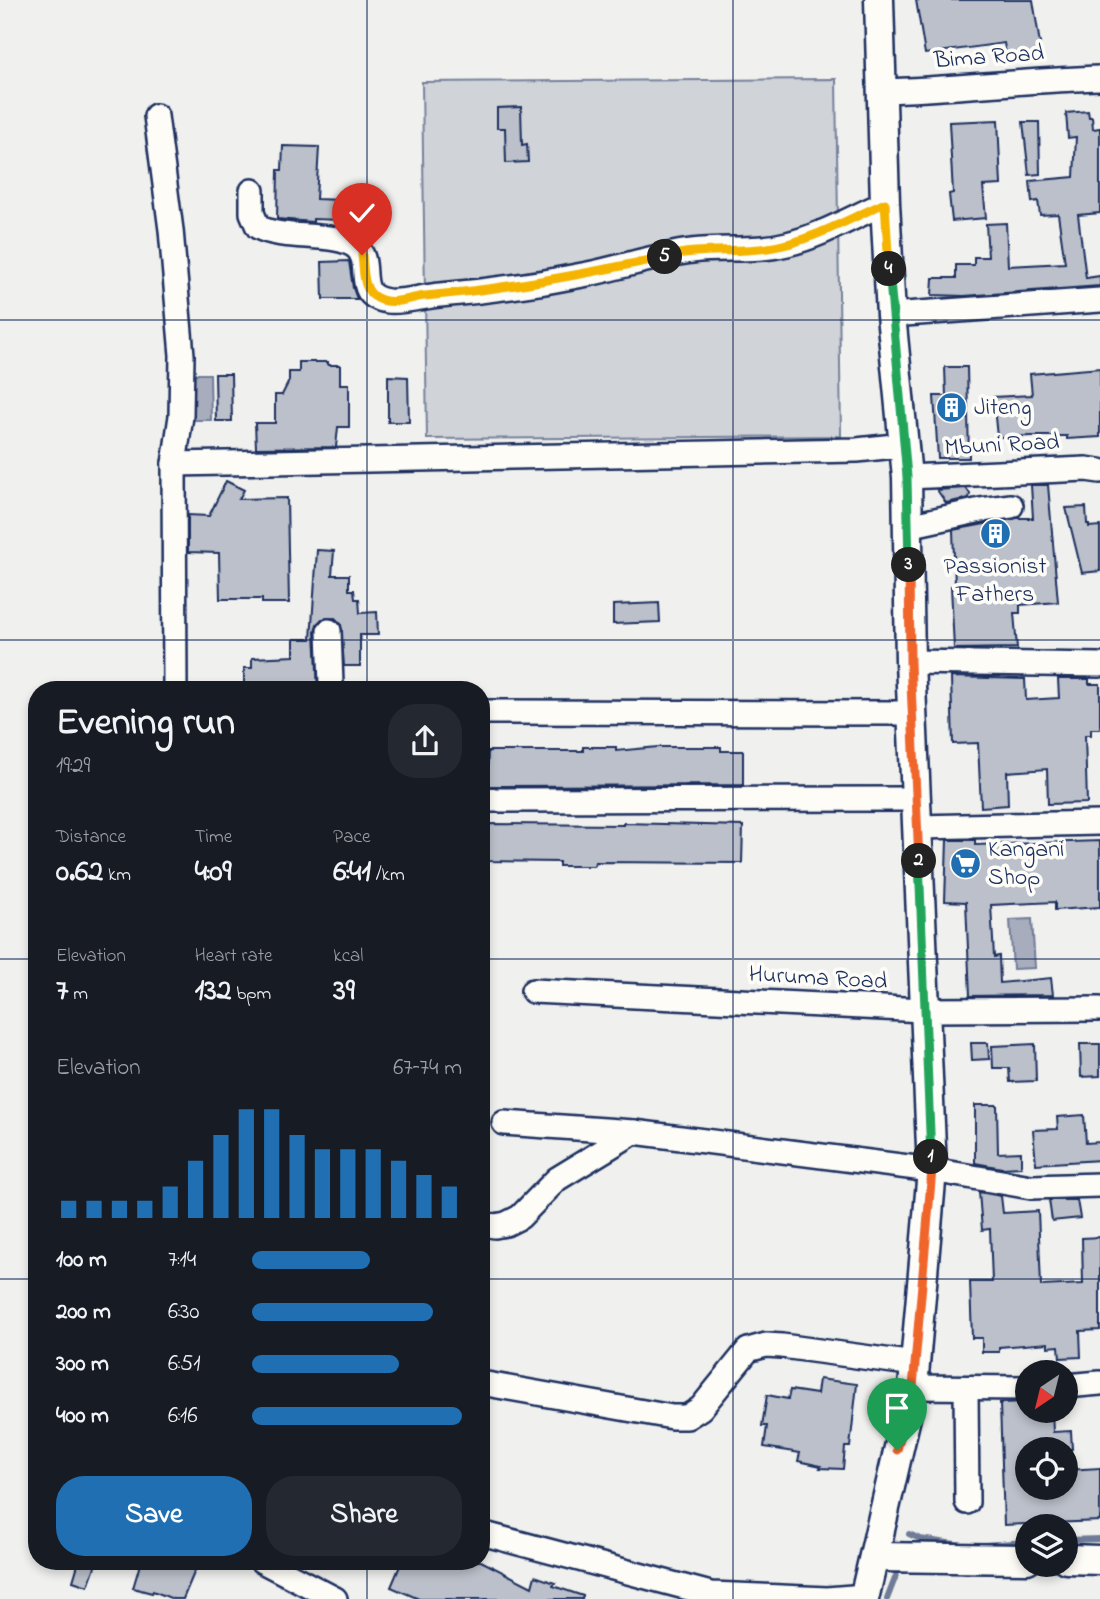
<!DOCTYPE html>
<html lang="en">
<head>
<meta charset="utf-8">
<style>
	:root { --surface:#171b24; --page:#242831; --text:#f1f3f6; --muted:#9ea1a6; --accent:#1f6fb2 }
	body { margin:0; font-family:"Indie Flower",sans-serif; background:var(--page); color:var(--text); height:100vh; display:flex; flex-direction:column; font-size:26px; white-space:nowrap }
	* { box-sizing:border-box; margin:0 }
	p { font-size:23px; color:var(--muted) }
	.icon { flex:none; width:38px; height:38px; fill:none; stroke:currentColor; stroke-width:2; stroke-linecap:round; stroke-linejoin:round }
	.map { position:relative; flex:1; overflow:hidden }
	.sheet { position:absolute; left:28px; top:681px; width:462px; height:889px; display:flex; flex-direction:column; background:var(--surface); border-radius:28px; box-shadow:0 4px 10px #0003 }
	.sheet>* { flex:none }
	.needle { width:46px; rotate:215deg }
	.buttons { position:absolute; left:1015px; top:1360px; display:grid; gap:14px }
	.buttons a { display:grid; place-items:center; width:63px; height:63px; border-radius:50%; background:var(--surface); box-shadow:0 4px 10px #0003; font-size:35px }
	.pin { position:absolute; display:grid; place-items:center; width:60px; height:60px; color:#fff; margin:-72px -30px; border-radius:50% 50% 50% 0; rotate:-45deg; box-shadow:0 0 7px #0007 }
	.pin .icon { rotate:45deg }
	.km { position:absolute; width:35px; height:35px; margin:-18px; border-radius:50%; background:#222; color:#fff; font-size:19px; line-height:35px; text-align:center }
	.round { display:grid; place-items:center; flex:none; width:74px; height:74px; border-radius:28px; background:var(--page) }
	.overview { display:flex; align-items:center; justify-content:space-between; height:119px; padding:0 28px }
	h1 { font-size:38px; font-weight:800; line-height:52px }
	.figures { display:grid; grid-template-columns:repeat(3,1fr); gap:10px; height:119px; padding:7px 28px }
	.figures div { display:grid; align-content:center }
	.figures b { font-size:30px; font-weight:800 }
	.figures small { font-size:19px; font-weight:400 }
	.figures p { font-size:19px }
	.chart { height:196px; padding:14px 28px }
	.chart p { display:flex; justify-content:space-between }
	.chart svg { width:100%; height:126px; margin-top:7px; stroke:var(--accent); stroke-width:6 }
	.primary-button { display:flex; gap:14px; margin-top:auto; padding:14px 28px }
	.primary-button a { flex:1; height:80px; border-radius:28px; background:var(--accent); color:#fff; font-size:28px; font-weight:800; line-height:80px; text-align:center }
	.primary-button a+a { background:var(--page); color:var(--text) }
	ul { padding:0 28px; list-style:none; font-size:23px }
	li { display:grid; grid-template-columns:112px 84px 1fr; align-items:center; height:52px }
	li i { height:18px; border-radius:9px; background:var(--accent) }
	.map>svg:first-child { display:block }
</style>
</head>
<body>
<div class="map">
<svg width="1100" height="1599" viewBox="0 0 1100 1599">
	<rect width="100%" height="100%" fill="#f0f0ee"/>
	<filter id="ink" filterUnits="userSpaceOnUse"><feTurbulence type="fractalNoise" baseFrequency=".0143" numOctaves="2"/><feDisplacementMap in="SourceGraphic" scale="14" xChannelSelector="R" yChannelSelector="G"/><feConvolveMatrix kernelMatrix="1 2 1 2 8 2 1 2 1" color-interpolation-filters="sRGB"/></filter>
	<g filter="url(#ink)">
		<polygon fill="#d0d3d8" stroke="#76819b" stroke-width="2" points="836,79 841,436 427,439 422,82"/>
		<g fill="#a7adbd" stroke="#6f7b97" stroke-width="2">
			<polygon points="185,374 210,374 211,420 186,420"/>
			<polygon points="1032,919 1035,968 1013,969 1010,920"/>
		</g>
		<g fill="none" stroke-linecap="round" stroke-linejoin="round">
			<g stroke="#6f7b97" stroke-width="6">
				<polyline points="909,1534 920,1539 962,1545"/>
				<polyline points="1066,1540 1100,1539"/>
				<polyline points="984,1545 1027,1542"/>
				<polyline points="1028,1569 1063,1569"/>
				<polyline points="887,1599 899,1568"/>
			</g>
		</g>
		<g fill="#bbc0ca" stroke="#1b2f5e" stroke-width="2">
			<polygon points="916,0 1033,0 1040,44 1039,55 1007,60 1004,43 925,54"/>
			<polygon points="521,107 522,145 527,144 528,162 506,163 505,128 497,128 497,108"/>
			<polygon points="1088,111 1089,117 1092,117 1093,129 1100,128 1100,213 1078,215 1086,278 1100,276 1100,286 964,296 932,295 933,278 956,278 956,265 974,265 974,257 988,257 986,224 1006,223 1008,266 1065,263 1058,214 1040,215 1038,201 1032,202 1030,181 1074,177 1076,137 1068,138 1066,113"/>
			<polygon points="998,120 1001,185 983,186 986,218 952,221 949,194 953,193 949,122"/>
			<polygon points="1023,122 1039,122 1040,174 1029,175"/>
			<polygon points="283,146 319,147 316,199 342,200 341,220 313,219 313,222 277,219 278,170 282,170"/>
			<polygon points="349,261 353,288 357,299 323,299 322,262"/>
			<polygon points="299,362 328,362 328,365 340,365 340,384 349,384 349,427 338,427 336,447 256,448 255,423 275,423 275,395 282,395 289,381 289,372 299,372"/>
			<polygon points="945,367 967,367 969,458 938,458 934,396 946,396"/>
			<polygon points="1100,368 1100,437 1067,439 1067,436 1032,436 997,437 993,397 1032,395 1030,374"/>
			<polygon points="215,374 231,374 232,421 216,421"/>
			<polygon points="388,376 408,377 409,422 388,422"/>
			<polygon points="226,481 244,490 239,499 287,498 289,603 262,603 262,599 220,599 219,553 188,552 188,515 209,516"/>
			<polygon points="1031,485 1048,485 1058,602 1020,605 1020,613 1014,613 1017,648 954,649 951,586 955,586 953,530 1017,518 1033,518"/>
			<polygon points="966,488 970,494 969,498 946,503 937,490"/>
			<polygon points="1086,507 1087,524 1089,524 1089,527 1100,526 1100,571 1082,573 1066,508"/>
			<polygon points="317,550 334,551 332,575 349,575 349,590 354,590 355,599 359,599 360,613 377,612 378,635 360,635 360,666 344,666 341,624 335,618 322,619 317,624 315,632 318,690 244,690 244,668 252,668 252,658 294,656 294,639 311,639"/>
			<polygon points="659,603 660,622 613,624 613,605"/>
			<polygon points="951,677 1025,679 1026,700 1059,698 1058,679 1089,679 1089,684 1100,684 1100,729 1091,729 1091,735 1085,735 1087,803 1048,804 1047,769 1007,772 1008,805 981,807 978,743 953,744"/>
			<polygon points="583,747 616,747 616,751 658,747 721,747 721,751 743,751 743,785 487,786 488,751 583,751"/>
			<polygon points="623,823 743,826 742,863 595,862 594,866 559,866 559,862 487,861 487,824 623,825"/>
			<polygon points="947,840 975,840 975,845 1100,841 1100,907 1055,910 1055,902 991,905 994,957 999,956 1000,983 1051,978 1053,995 970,996 966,902 945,901"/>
			<polygon points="971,1043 988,1043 989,1059 972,1060"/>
			<polygon points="1035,1044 1036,1081 1010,1082 1009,1068 993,1068 992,1046"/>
			<polygon points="1080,1044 1100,1044 1100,1076 1081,1077"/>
			<polygon points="975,1105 997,1105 998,1153 1021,1152 1021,1167 1002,1168 975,1163"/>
			<polygon points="1084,1115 1086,1143 1100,1142 1100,1160 1036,1164 1033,1130 1058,1129 1057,1117"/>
			<polygon points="979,1192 1001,1196 1003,1213 1038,1211 1041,1286 1083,1284 1082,1238 1100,1237 1100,1330 1080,1331 1081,1357 1060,1358 1059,1346 1048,1347 1048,1343 999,1347 999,1352 982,1352 982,1338 972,1338 970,1282 992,1282 990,1229 982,1230"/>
			<polygon points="1049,1200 1077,1200 1080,1218 1052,1221"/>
			<polygon points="819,1379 857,1384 850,1447 845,1447 843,1469 820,1468 821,1466 798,1461 800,1453 764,1447 767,1426 762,1426 767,1395 788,1399 790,1390 817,1394"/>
			<polygon points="1027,1402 1027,1410 1052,1410 1053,1432 1071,1431 1072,1449 1027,1449 1027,1488 1066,1488 1066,1470 1100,1468 1100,1521 1004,1525 1000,1403"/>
			<polygon points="79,1561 97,1561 88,1586 73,1581"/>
			<polygon points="141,1561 199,1561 183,1599 173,1599 153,1591 152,1593 133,1588"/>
			<polygon points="402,1561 481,1561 532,1587 535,1576 555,1583 553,1586 583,1596 582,1599 419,1599 391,1587"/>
		</g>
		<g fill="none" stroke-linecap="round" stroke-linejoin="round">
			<defs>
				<g id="minor">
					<path d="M881,91C955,89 1027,80 1100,78"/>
					<polyline points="156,116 171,230 182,355 181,416 174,464 175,690"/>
					<path d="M252,191V213L258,227C283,241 337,231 356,247C375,263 351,296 388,301C401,303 426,296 440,295C490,291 539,284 588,274C622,267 657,255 692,251C723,247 755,252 787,244C821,236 853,217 885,203"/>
					<polyline points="891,315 1100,300"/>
					<polyline points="174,464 857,450 904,445"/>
					<polyline points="907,477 1086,469 1100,471"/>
					<polyline points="908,526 981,510 1011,506"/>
					<polyline points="329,631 331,684 333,690"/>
					<polyline points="910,662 1100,665"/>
					<polyline points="481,712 914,713"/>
					<polyline points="481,800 915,799"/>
					<polyline points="918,827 1100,823"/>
					<polyline points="533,991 924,1010 1100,1009"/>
					<polyline points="504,1123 634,1132 932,1170 1031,1187 1100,1185"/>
					<polyline points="481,1224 495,1226 506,1224 520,1217 557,1179 634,1132"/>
					<polyline points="481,1383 672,1417 687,1417 701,1408 748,1350 766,1345 782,1346 915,1364"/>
					<polyline points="1066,1386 1100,1383"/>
					<polyline points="913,1387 1027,1388"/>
					<polyline points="966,1388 967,1502"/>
					<polyline points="481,1533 711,1594 827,1599 865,1596"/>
					<polyline points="262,1561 335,1599"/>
				</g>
				<g id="major">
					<polyline points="874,1557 1027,1559"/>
					<polyline points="1066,1559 1100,1560"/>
					<polyline points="864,1599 913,1387 932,1170 910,662 907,477 891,315 885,203 879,0"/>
				</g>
			</defs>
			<use href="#minor" stroke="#1b2f5e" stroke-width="28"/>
			<use href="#major" stroke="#1b2f5e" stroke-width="33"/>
			<use href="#minor" stroke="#fdfcf7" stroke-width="23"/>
			<use href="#major" stroke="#fdfcf7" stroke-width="28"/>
		</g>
	</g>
	<g fill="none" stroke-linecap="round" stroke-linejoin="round" filter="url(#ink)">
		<defs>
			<polyline id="split-1" points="897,1450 913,1387 932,1170 931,1157"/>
			<polyline id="split-2" points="919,861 931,1157"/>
			<polyline id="split-3" points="909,565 910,662 919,861"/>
			<polyline id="split-4" points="889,269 907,477 909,565"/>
			<path id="split-5" d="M665,257C699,248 733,253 768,248C809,242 847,220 885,203L889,269"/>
			<path id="split-6" d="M362,255C364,270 362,291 377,298C392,306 409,298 425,296C506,289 585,274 665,257"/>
		</defs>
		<use href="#split-1" stroke="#fff" stroke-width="14"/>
		<use href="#split-2" stroke="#fff" stroke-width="14"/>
		<use href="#split-3" stroke="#fff" stroke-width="14"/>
		<use href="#split-4" stroke="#fff" stroke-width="14"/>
		<use href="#split-5" stroke="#fff" stroke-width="14"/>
		<use href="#split-6" stroke="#fff" stroke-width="14"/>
		<use href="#split-1" stroke="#f0652b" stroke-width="9"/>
		<use href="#split-2" stroke="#22a559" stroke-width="9"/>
		<use href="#split-3" stroke="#f0652b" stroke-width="9"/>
		<use href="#split-4" stroke="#22a559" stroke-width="9"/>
		<use href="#split-5" stroke="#f5b400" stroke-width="9"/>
		<use href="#split-6" stroke="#f5b400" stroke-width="9"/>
	</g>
	<path fill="none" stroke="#1b2f5e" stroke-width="2" stroke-opacity="0.55" d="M367,0V690M733,0V1599M0,320H1100M0,640H1100M0,959H37M481,959H1100M0,1279H37M481,1279H1100M367,1561V1599"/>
	<defs>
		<symbol id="building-disc" viewBox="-11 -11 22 22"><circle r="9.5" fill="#1f6fb2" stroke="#fdfcf7"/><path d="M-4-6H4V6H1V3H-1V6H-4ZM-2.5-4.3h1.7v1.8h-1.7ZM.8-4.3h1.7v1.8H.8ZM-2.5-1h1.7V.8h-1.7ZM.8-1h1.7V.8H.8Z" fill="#fff"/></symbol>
		<symbol id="supermarket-disc" viewBox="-11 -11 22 22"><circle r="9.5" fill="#1f6fb2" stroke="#fdfcf7"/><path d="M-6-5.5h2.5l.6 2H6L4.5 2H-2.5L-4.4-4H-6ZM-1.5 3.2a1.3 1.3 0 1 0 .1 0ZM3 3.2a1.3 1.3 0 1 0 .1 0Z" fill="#fff"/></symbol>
	</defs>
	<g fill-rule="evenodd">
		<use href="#building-disc" x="934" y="390" width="35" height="35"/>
		<use href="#building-disc" x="978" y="516" width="35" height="35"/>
		<use href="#supermarket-disc" x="948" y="846" width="35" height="35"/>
	</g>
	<g text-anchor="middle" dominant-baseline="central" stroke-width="7" stroke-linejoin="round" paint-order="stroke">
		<g font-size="24" fill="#1b2f5e" stroke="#fdfcf7">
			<text transform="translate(989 58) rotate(-4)">Bima Road</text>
			<text transform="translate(1002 446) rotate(-3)">Mbuni Road</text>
			<text transform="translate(818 979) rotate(3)">Huruma Road</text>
		</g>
		<g font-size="24" fill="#1b2f5e" stroke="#fdfcf7" text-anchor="start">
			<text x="974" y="408">Jiteng</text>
			<text x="995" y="567" text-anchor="middle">Passionist<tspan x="995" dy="28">Fathers</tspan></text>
			<text x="988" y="850">Kangani<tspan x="988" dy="28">Shop</tspan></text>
		</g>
	</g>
</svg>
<div class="buttons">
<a><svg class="needle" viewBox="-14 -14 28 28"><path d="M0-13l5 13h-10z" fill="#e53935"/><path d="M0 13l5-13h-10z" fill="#9ea1a6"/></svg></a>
<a><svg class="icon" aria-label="locate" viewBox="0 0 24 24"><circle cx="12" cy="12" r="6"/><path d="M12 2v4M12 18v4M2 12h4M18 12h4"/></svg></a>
<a><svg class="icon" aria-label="layers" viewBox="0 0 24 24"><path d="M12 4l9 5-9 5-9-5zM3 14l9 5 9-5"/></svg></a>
</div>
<div class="pin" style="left:897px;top:1450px;background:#1e9e55"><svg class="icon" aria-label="arrive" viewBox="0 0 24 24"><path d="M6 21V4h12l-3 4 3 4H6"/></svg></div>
<div class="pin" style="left:362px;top:255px;background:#d93025"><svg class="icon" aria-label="check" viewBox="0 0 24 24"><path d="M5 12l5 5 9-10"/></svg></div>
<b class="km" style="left:931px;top:1157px">1</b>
<b class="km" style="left:919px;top:861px">2</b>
<b class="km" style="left:909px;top:565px">3</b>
<b class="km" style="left:889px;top:269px">4</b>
<b class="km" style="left:665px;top:257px">5</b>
<section class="sheet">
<div class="overview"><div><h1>Evening run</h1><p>19:29</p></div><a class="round"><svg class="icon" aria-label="share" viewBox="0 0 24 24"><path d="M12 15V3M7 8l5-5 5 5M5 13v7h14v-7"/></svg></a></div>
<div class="figures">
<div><p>Distance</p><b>0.62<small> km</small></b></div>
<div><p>Time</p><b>4:09</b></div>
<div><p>Pace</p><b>6:41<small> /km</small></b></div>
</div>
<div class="figures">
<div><p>Elevation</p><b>7<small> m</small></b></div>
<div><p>Heart rate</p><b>132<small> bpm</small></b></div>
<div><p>kcal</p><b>39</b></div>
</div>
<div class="chart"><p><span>Elevation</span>67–74 m</p>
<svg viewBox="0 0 160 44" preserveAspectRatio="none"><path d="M5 44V38M15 44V38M25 44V38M35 44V38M45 44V33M55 44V24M65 44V15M75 44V6M85 44V6M95 44V15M105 44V20M115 44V20M125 44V20M135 44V24M145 44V29M155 44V33"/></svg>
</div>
<ul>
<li><b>100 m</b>7:14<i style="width:56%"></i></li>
<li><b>200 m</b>6:30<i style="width:86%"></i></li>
<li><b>300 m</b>6:51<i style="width:70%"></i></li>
<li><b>400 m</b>6:16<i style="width:100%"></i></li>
</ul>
<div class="primary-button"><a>Save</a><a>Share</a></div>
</section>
</div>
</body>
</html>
